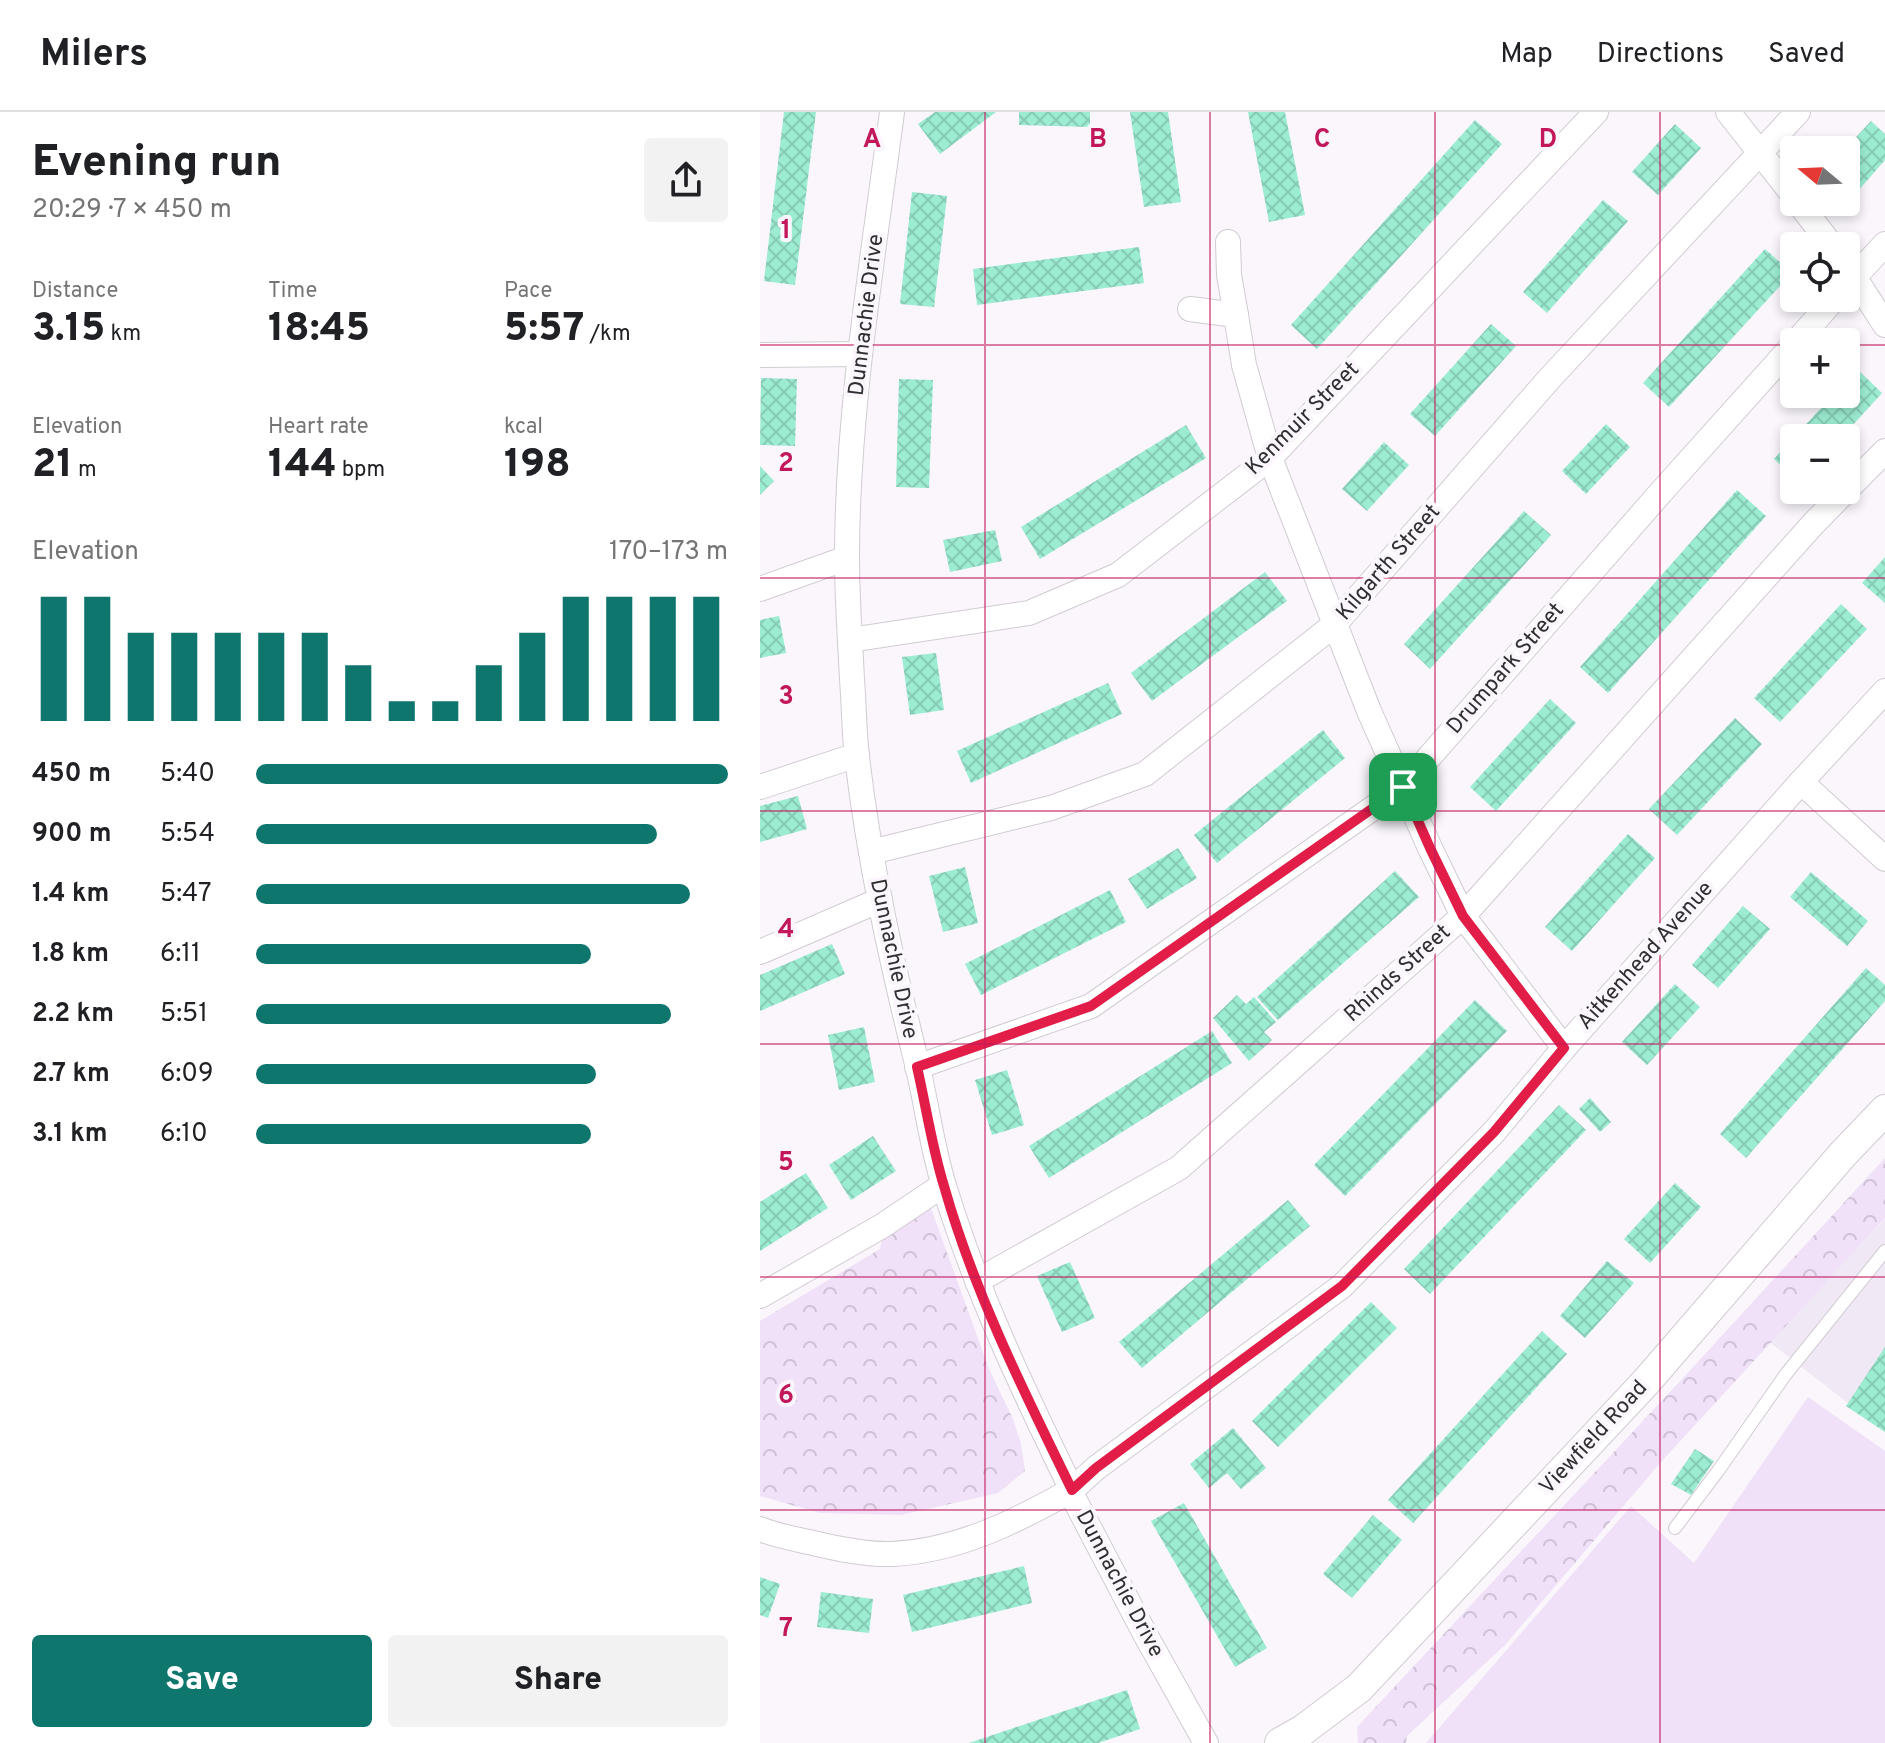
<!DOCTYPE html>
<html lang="en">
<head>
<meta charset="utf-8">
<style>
	:root { --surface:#fff; --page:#f2f2f2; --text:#202124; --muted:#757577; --line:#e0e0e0; --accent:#0f766e }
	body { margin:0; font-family:Overpass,sans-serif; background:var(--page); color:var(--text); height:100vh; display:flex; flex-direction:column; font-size:30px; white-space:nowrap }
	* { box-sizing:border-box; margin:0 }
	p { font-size:26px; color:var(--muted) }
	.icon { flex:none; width:44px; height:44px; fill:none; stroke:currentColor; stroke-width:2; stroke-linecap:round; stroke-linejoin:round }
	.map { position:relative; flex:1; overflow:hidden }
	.sheet { display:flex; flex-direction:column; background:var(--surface); width:760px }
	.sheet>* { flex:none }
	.needle { width:52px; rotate:289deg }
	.controls { position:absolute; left:1020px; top:24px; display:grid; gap:16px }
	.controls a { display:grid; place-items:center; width:80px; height:80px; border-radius:8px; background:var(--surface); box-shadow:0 4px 12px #0003; font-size:40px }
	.pin { position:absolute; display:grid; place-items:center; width:68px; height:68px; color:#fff; margin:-34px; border-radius:16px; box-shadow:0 4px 12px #0006 }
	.round { display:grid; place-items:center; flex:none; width:84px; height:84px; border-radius:8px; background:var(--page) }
	.head { display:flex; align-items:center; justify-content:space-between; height:136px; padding:0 32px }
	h1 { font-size:44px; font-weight:800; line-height:60px }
	.metrics { display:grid; grid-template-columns:repeat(3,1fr); gap:12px; height:136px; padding:8px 32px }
	.metrics div { display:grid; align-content:center }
	.metrics b { font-size:40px; font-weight:800 }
	.metrics small { font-size:22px; font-weight:400 }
	.metrics p { font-size:22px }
	.chart { height:224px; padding:16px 32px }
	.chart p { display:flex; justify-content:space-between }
	.chart svg { width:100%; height:144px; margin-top:8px; stroke:var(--accent); stroke-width:6 }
	.button { display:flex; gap:16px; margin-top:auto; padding:16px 32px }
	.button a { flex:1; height:92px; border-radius:8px; background:var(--accent); color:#fff; font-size:32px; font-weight:800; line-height:92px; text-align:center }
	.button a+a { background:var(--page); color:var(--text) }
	ul { padding:0 32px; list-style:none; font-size:26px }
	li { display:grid; grid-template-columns:128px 96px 1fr; align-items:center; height:60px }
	li i { height:20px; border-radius:10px; background:var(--accent) }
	header { display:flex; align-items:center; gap:48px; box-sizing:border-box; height:112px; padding:0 40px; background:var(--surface); border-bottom:2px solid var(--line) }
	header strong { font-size:38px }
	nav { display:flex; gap:44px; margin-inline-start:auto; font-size:28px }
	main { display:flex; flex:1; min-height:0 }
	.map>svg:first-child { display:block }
</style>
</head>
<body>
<header>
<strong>Milers</strong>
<nav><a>Map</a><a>Directions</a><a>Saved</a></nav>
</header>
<main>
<section class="sheet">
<div class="head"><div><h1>Evening run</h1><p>20:29 · 7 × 450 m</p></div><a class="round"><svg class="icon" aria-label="share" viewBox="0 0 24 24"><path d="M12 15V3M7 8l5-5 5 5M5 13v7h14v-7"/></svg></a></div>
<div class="metrics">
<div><p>Distance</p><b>3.15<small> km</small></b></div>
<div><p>Time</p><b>18:45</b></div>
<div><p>Pace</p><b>5:57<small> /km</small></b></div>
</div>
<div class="metrics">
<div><p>Elevation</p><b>21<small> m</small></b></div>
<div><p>Heart rate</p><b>144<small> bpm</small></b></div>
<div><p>kcal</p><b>198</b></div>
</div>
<div class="chart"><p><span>Elevation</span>170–173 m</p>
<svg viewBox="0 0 160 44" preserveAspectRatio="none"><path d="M5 44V6M15 44V6M25 44V17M35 44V17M45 44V17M55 44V17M65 44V17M75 44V27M85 44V38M95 44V38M105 44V27M115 44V17M125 44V6M135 44V6M145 44V6M155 44V6"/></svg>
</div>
<ul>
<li><b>450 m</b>5:40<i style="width:100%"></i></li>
<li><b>900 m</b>5:54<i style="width:85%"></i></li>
<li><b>1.4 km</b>5:47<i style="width:92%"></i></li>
<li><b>1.8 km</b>6:11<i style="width:71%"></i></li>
<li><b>2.2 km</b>5:51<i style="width:88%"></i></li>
<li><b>2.7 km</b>6:09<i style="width:72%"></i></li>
<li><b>3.1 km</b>6:10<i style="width:71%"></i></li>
</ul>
<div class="button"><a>Save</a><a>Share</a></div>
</section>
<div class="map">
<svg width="1125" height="1631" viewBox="0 0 1125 1631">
	<defs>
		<pattern id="forest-crowns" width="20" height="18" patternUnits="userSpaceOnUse" patternTransform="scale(2)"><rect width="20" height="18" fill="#f0e1f8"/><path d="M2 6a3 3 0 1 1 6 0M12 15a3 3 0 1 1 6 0" fill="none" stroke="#cec1d5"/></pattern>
		<pattern id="building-cross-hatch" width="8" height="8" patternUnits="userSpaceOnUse" patternTransform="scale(2)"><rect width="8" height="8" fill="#9cecd2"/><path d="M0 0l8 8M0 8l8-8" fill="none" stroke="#87cbb5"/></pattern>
	</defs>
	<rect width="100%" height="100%" fill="#faf6fc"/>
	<polygon fill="#f0e8f4" points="1125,1107 1125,1320 1008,1229"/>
	<polygon fill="#f0e1f8" points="1048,1285 1125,1339 1125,1631 666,1631 871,1394 934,1451"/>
	<g fill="url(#forest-crowns)">
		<polygon points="1125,1046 1125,1106 901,1350 745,1533 647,1624 646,1631 598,1631 597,1615 923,1266"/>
		<polygon points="171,1096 229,1257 253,1307 261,1332 265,1359 238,1381 141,1403 60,1401 0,1384 0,1209 120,1137 123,1123"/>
	</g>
	<g fill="url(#building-cross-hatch)">
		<polygon points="24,0 56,0 35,173 4,169"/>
		<polygon points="175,0 236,0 180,42 158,12"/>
		<polygon points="259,0 330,0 330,15 259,13"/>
		<polygon points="370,0 408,0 421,90 384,95"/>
		<polygon points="488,0 525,0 545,103 509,110"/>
		<polygon points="715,8 742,32 557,237 531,213"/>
		<polygon points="1111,9 1125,22 1125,48 1097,80 1086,70 1086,38 1084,38"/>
		<polygon points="915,12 941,36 898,83 872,60"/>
		<polygon points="152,80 187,84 174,195 140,192"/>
		<polygon points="843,88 868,109 787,201 763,180"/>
		<polygon points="379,135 384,171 217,193 213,157"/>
		<polygon points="1005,137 1032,161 909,295 883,271"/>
		<polygon points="731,212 756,234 675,324 650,302"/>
		<polygon points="1097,257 1122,281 1081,326 1034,326 1034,365 1014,347 1074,282 1086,282 1086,269"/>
		<polygon points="1,266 37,267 35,334 0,333"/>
		<polygon points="139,267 173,268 169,376 136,375"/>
		<polygon points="846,312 870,335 826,382 802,359"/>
		<polygon points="426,313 446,346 280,447 261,415"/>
		<polygon points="624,330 649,353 607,399 582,377"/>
		<polygon points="0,354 14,369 0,383"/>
		<polygon points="977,378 1006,404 848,581 820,555"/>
		<polygon points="764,399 791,423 670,557 644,532"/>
		<polygon points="235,418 242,449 190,460 183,428"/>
		<polygon points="1125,445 1125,491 1102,471"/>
		<polygon points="505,460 527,489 392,589 371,561"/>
		<polygon points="1081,492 1107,517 1020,610 994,586"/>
		<polygon points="19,504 26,541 0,546 0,508"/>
		<polygon points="176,541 184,598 150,603 142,545"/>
		<polygon points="348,571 362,602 211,671 197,639"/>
		<polygon points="790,587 816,611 736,699 710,675"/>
		<polygon points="975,606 1002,632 917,723 889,697"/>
		<polygon points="563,618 585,646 457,751 434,723"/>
		<polygon points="38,684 47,717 0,730 0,694"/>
		<polygon points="868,722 895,746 812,839 785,815"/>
		<polygon points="418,736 437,766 387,797 368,767"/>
		<polygon points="205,755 218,811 183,820 169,764"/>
		<polygon points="635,759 659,785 518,908 497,885"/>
		<polygon points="1051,760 1108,809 1087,834 1030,785"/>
		<polygon points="350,778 366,810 221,883 205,852"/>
		<polygon points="983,794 1010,817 958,876 932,853"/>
		<polygon points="72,832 85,862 0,899 0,863"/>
		<polygon points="1106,856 1125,873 1125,889 986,1046 960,1022"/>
		<polygon points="915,872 940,895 887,953 862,930"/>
		<polygon points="477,883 486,892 494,885 516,910 504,920 512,928 489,949 453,906"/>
		<polygon points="715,888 747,919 585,1084 554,1053"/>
		<polygon points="104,915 115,970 79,978 68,923"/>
		<polygon points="452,919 472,951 289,1066 269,1034"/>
		<polygon points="247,958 264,1013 232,1023 215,968"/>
		<polygon points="830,986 851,1010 840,1020 819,997"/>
		<polygon points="799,993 826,1018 670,1182 644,1157"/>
		<polygon points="113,1024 136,1059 91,1088 69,1053"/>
		<polygon points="46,1061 68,1096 0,1139 0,1090"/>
		<polygon points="915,1071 941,1095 890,1151 864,1127"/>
		<polygon points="528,1088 550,1114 382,1256 359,1230"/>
		<polygon points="847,1149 874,1171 825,1226 800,1204"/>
		<polygon points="310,1150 335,1206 302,1220 277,1164"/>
		<polygon points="611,1190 637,1216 518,1335 492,1309"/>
		<polygon points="782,1219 807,1242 653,1411 628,1388"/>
		<polygon points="1125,1235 1125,1320 1086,1294"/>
		<polygon points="473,1316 506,1356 481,1377 467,1361 449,1376 430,1352"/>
		<polygon points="935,1337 954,1349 931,1383 911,1372"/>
		<polygon points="424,1391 507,1536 475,1555 391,1409"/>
		<polygon points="613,1403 642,1428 592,1486 563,1462"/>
		<polygon points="264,1454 272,1491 152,1520 143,1483"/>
		<polygon points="0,1465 20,1472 8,1506 0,1503"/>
		<polygon points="61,1480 113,1487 109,1521 57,1515"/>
		<polygon points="367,1578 380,1617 338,1631 209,1631"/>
	</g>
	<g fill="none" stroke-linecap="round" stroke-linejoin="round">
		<defs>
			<polyline id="service" points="915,1416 958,1359 1026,1262 1125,1139"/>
			<g id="minor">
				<path d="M132,0C113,147 87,298 87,446C87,486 90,527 92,567C94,593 94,619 97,645C109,749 132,851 157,952C167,993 172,1037 185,1077C217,1181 264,1280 312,1378L310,1379L385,1522L446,1631"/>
				<polyline points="968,0 1034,84"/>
				<polyline points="1038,90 1072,134"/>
				<polyline points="468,130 469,163 476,203"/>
				<polyline points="1086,152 1125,213"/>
				<polyline points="1086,174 1125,132"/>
				<polyline points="430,197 476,203 484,253 510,346 609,599 670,736 703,804 804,936"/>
				<polyline points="1036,230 1075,186"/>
				<polyline points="0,243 100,242"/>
				<polyline points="0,477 87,446"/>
				<polyline points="90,528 269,501 358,463 510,346 836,0"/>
				<polyline points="1041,670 1125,747"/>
				<polyline points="0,675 97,643"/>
				<polyline points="111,740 291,696 385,662 574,513 790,266 1038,0"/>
				<polyline points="0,840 120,788"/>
				<polyline points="157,955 331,894 643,675 903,378 1034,232"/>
				<polyline points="217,1169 419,1056 703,804 1054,411 1125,339"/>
				<polyline points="0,1184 122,1114 183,1073"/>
				<polyline points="312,1378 336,1356 582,1174 734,1020 804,936 1041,670 1125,579"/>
				<path d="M0,1417C17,1424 35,1427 53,1431C78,1437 107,1443 132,1442C197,1439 255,1410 310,1379"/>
			</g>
			<polyline id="tertiary" points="520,1631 543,1618 599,1576 886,1270 1083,1042 1125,998"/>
		</defs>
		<use href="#service" stroke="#d0ccd2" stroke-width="14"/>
		<use href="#minor" stroke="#d0ccd2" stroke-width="26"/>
		<use href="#tertiary" stroke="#d0ccd2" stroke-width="32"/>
		<use href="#service" stroke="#fff" stroke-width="12"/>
		<use href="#minor" stroke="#fff" stroke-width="24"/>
		<use href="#tertiary" stroke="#fff" stroke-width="30"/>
	</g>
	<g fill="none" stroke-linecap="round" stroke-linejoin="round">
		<defs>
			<path id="route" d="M643,675L670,736L703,804L804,936L734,1020L582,1174L336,1356L312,1378C264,1280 214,1180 184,1074C172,1035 166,994 157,955L331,894Z"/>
		</defs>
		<use href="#route" stroke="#fff" stroke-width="16"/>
		<use href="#route" stroke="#e11d48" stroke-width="10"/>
	</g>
	<path fill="none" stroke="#c2185b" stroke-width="2" stroke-opacity="0.55" d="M225,0V1631M450,0V1631M675,0V1631M900,0V1631M0,233H1034M1086,233H1125M0,466H1125M0,699H1125M0,932H1125M0,1165H1125M0,1398H1125"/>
	<g text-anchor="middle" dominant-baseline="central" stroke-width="8" stroke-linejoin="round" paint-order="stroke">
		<g font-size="22" fill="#2f2e30" stroke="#faf6fc">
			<text transform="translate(107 203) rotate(-83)">Dunnachie Drive</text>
			<text transform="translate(543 307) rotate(-45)">Kenmuir Street</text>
			<text transform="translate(629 451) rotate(-49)">Kilgarth Street</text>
			<text transform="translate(746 557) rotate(-49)">Drumpark Street</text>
			<text transform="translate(886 844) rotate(-48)">Aitkenhead Avenue</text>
			<text transform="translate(133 847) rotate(78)">Dunnachie Drive</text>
			<text transform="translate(638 862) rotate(-42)">Rhinds Street</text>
			<text transform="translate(834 1326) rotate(-47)">Viewfield Road</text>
			<text transform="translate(359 1472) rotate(62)">Dunnachie Drive</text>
		</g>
	</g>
	<g font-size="26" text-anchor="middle" font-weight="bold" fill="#c2185b" stroke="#faf6fc" stroke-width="8" stroke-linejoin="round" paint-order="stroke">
		<text x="112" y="35">A</text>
		<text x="338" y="35">B</text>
		<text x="562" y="35">C</text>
		<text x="788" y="35">D</text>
		<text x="26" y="126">1</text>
		<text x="26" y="359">2</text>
		<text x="26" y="592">3</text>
		<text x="26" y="825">4</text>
		<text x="26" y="1058">5</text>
		<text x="26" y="1291">6</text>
		<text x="26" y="1524">7</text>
	</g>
</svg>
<div class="controls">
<a><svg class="needle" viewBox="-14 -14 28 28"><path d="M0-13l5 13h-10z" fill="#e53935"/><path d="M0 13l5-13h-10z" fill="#757577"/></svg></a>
<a><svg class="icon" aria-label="locate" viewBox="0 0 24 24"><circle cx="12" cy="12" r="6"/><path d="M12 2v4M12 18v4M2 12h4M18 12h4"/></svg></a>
<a>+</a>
<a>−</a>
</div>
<div class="pin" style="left:643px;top:675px;background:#1e9e55"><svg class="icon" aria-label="arrive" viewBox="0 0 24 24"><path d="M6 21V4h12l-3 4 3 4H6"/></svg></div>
</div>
</main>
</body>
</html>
